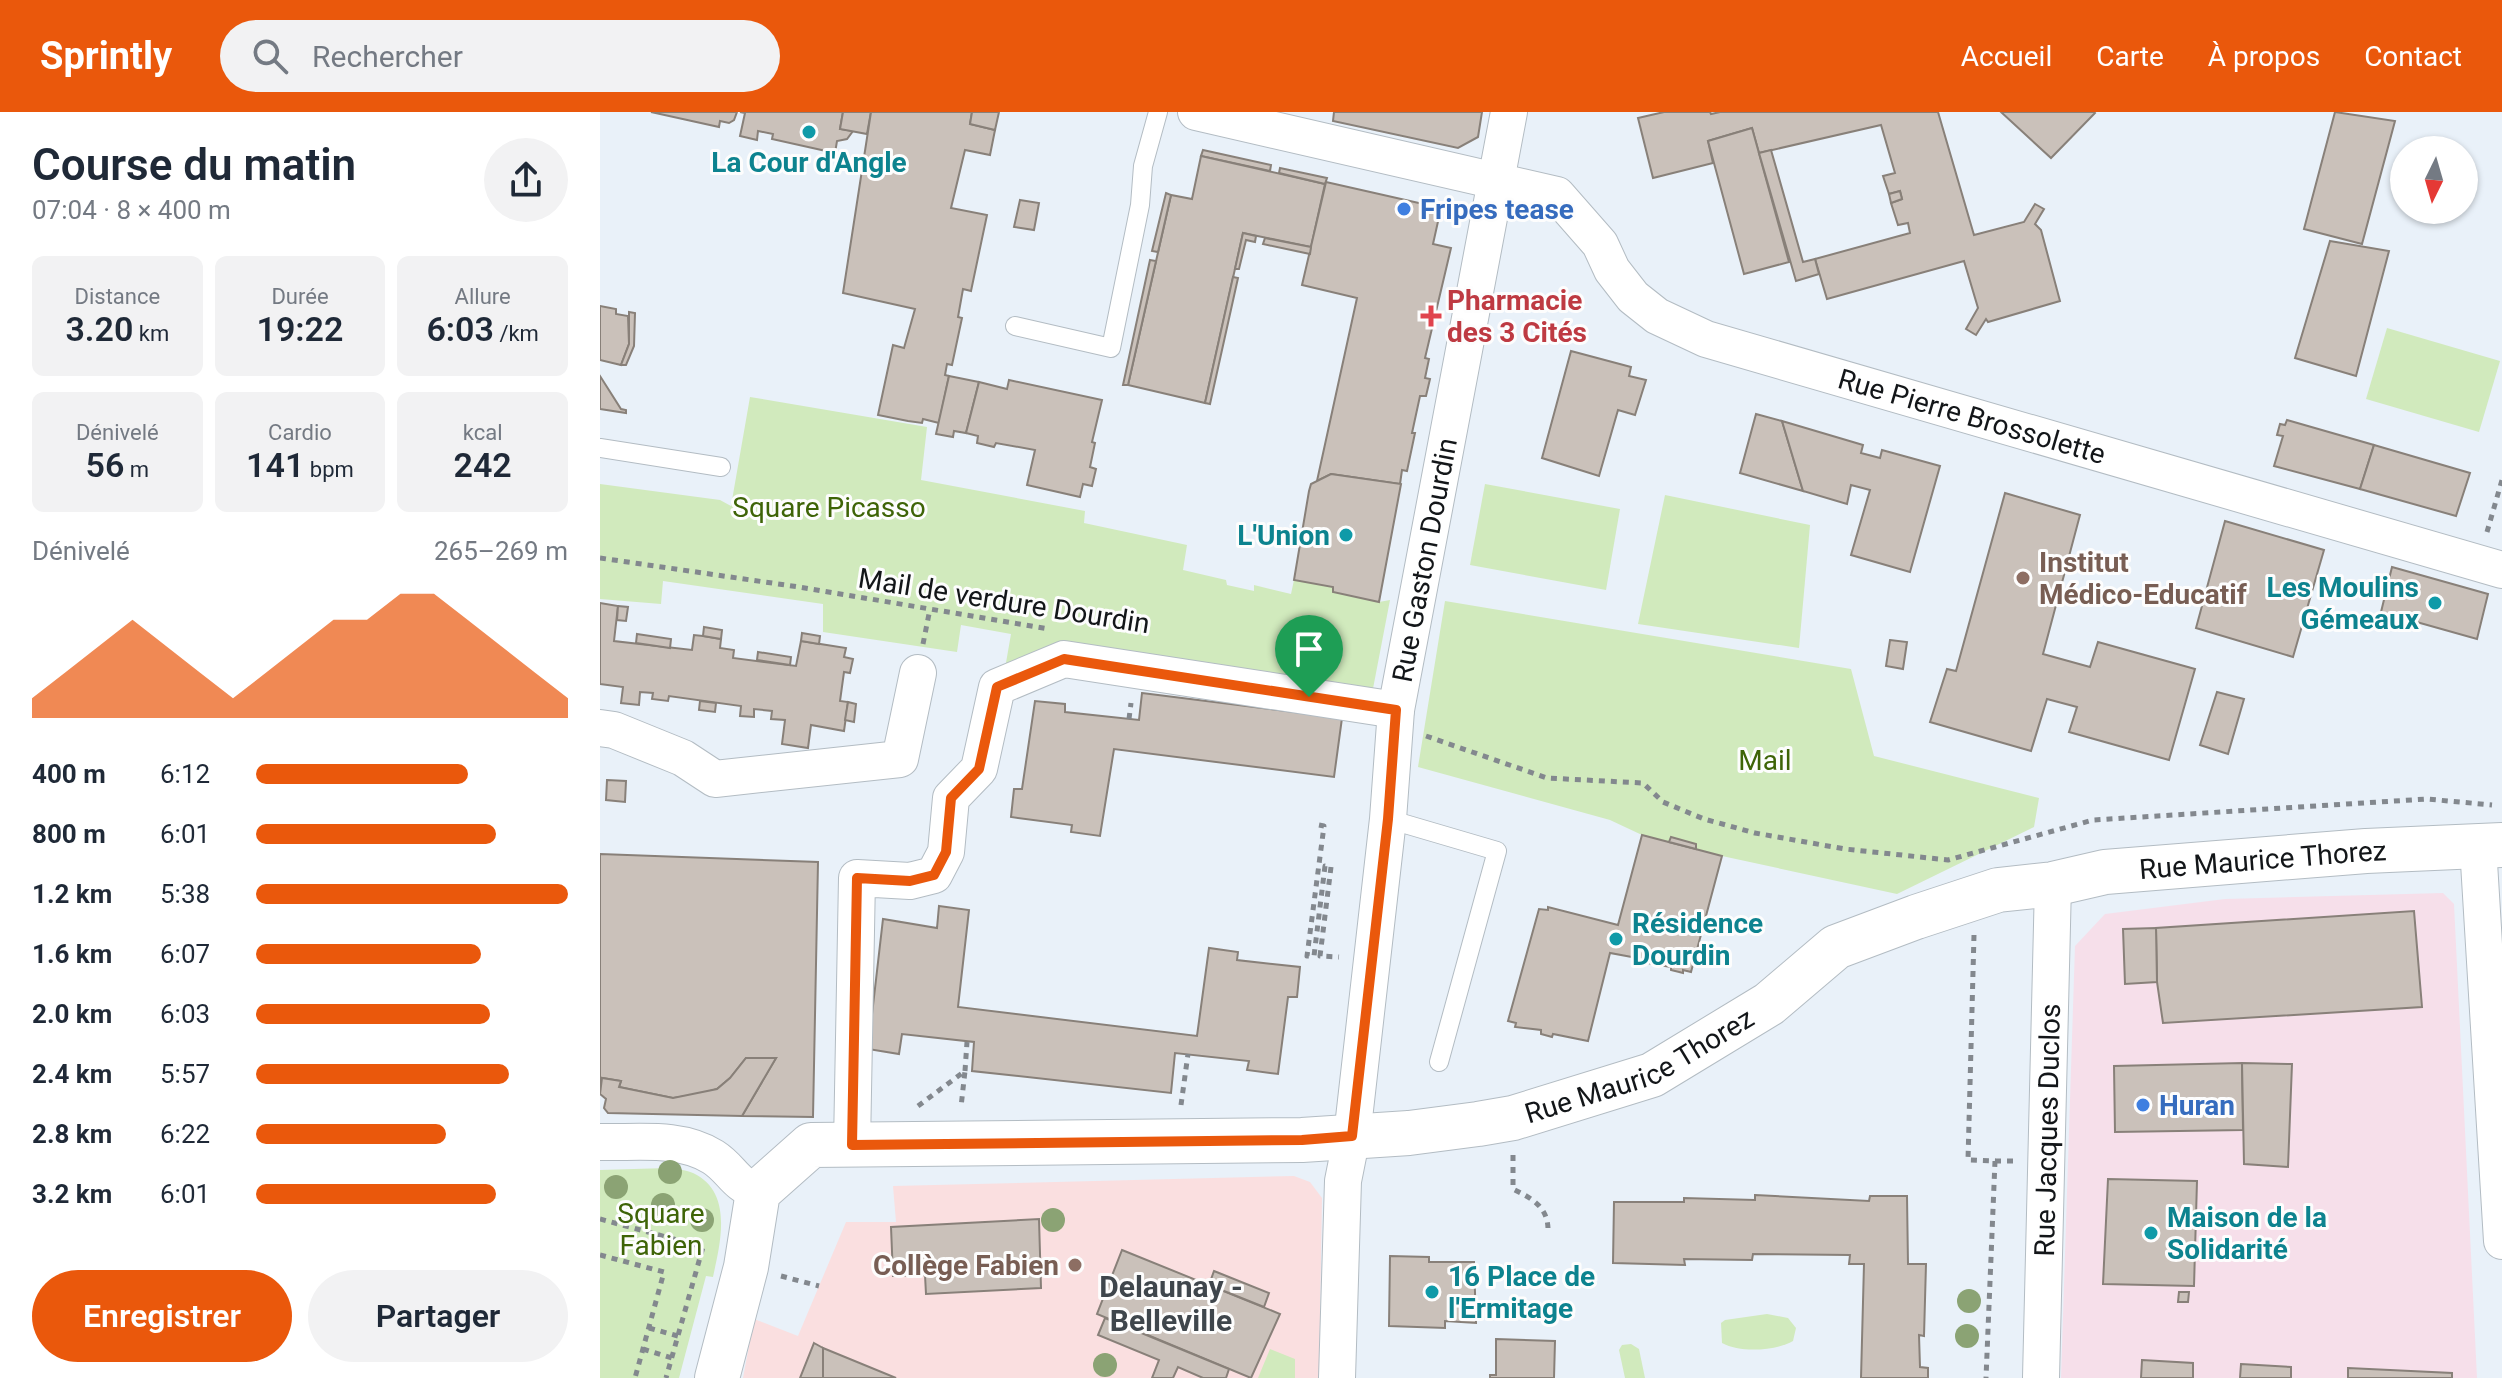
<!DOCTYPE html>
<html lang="fr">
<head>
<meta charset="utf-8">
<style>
	:root { --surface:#fff; --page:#f2f2f3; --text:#1f2937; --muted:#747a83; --accent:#ea580c }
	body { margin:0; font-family:Roboto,sans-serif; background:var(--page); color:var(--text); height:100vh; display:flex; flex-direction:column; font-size:30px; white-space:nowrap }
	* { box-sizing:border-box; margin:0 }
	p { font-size:26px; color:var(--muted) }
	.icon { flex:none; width:44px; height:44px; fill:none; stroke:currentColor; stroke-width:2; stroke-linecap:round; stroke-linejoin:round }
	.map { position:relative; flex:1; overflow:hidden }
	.details { display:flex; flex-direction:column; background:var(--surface); width:600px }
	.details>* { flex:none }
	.needle { width:52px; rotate:185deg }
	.buttons { position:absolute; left:1790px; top:24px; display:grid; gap:16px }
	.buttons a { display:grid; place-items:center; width:88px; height:88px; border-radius:50%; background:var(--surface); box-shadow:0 2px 6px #0004; font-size:40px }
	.pin { position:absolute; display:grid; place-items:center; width:68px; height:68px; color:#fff; margin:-82px -34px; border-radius:50% 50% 50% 0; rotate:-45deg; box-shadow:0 0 8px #0007 }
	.pin .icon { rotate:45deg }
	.round { display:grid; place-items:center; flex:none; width:84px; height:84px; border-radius:42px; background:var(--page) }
	.summary { display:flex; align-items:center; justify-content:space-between; height:136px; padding:0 32px }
	h1 { font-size:44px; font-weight:600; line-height:60px }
	.metrics { display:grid; grid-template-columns:repeat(3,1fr); gap:12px; height:136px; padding:8px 32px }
	.metrics div { display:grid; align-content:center; border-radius:12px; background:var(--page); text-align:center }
	.metrics b { font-size:34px; font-weight:600 }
	.metrics small { font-size:22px; font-weight:400 }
	.metrics p { font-size:22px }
	.chart { height:224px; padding:16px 32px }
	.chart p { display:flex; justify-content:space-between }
	.chart svg { width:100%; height:144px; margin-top:8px; fill:var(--accent); opacity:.7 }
	.primary-button { display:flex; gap:16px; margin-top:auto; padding:16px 32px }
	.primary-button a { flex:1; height:92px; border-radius:48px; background:var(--accent); color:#fff; font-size:32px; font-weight:600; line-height:92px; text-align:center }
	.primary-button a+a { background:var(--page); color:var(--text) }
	ul { padding:0 32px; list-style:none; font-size:26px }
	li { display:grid; grid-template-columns:128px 96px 1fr; align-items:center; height:60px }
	li i { height:20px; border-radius:10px; background:var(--accent) }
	header { display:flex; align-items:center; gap:48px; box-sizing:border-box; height:112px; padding:0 40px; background:var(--accent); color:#fff }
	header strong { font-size:38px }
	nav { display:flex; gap:44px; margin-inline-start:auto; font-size:28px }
	.search { width:560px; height:72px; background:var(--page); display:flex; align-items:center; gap:20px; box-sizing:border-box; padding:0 28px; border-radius:44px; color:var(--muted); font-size:30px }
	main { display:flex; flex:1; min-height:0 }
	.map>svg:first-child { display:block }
</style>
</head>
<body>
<header>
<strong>Sprintly</strong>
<div class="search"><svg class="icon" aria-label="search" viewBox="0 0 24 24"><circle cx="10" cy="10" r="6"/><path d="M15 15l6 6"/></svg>Rechercher</div>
<nav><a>Accueil</a><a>Carte</a><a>À propos</a><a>Contact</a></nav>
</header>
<main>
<section class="details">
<div class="summary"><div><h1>Course du matin</h1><p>07:04 · 8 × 400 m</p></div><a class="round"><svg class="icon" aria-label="share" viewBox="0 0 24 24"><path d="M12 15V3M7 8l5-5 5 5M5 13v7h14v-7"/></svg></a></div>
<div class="metrics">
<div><p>Distance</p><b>3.20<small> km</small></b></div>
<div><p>Durée</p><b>19:22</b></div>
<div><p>Allure</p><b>6:03<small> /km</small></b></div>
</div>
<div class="metrics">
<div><p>Dénivelé</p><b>56<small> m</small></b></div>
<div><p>Cardio</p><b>141<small> bpm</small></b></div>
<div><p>kcal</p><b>242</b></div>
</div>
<div class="chart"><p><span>Dénivelé</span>265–269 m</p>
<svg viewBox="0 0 160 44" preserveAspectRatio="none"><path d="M0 44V38L10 30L20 22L30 14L40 22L50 30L60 38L70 30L80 22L90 14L100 14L110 6L120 6L130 14L140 22L150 30L160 38V44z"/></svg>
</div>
<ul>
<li><b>400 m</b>6:12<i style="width:68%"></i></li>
<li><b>800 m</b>6:01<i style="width:77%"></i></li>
<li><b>1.2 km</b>5:38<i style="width:100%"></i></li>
<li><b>1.6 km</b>6:07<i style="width:72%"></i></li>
<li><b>2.0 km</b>6:03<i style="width:75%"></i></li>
<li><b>2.4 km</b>5:57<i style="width:81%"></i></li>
<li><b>2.8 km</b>6:22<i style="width:61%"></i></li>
<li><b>3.2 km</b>6:01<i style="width:77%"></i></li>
</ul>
<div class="primary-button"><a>Enregistrer</a><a>Partager</a></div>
</section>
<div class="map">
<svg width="1902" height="1266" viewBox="0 0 1902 1266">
	<rect width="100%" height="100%" fill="#e9f1f9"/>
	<polygon fill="#f6dfea" points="1843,781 1854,792 1877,1266 1461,1266 1475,834 1505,802 1625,787"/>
	<polygon fill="#fadfe0" points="694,1064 710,1070 722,1086 719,1266 143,1266 154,1207 198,1224 246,1110 296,1110 293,1074"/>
	<g fill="#d1eabd">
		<polygon points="1787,216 1900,249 1879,320 1766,287"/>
		<polygon points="150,285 327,315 321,368 485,399 484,411 587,433 583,458 626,468 627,473 654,479 654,473 691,482 694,468 733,475 733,480 779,490 790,488 771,587 459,544 403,568 411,522 361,513 357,540 223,520 223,492 63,469 61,492 0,487 0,372 120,388 131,394"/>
		<polygon points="885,372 1020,397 1006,478 870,453"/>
		<polygon points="1065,383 1210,413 1199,536 1038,512"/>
		<polygon points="845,489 1251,557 1274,644 1439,686 1434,715 1297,782 1122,744 1096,737 1096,732 1071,725 1069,730 1042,723 1010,708 818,655"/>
		<path d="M68,1056C75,1057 86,1058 93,1061C134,1080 120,1132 113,1165L106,1164L79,1266H0V1058Z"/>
		<path d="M1167,1202L1188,1206L1196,1216L1193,1229C1175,1239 1140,1241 1122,1231L1121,1211L1125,1208Z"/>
		<polygon points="1031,1232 1039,1237 1045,1266 1025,1266 1019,1238 1022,1233"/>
		<polygon points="670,1237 695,1247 695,1266 658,1266"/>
	</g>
	<g fill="#cac1ba" stroke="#888079" stroke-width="2">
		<polygon points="51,0 137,0 134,8 129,11 120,9 119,15"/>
		<polygon points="140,0 243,0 240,17 253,19 247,27 237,29 235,41 172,27 173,22 158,19 157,28 140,24 145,1"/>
		<polygon points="243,0 271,0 267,22 240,17"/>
		<polygon points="271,0 372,0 370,12 395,18 390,43 365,38 351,96 387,103 371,179 363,177 358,205 362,206 352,253 347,252 345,263 349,264 339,311 323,307 322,311 308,309 278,303 293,233 304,236 315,197 243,181"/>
		<polygon points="372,0 399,0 395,18 370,12"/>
		<polygon points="734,0 882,0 878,25 858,36 733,9"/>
		<polygon points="1064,0 1110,0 1111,2 1120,0 1338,0 1374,123 1424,110 1435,92 1444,97 1435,112 1441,118 1460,189 1388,210 1386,207 1376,223 1366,217 1378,196 1364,149 1227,187 1215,147 1310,121 1308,111 1298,113 1291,91 1302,87 1300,79 1289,82 1283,64 1295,61 1281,13 1159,41 1152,16 1108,29 1113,51 1053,66 1038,6"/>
		<polygon points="1401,0 1494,0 1495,1 1451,46"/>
		<polygon points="1735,0 1795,9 1762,132 1704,117"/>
		<polygon points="1152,16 1189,150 1144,162 1108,29"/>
		<polygon points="603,38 671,53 670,59 601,44"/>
		<polygon points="1171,38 1203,150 1215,147 1219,162 1196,169 1159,41"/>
		<polygon points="601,44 725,72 711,135 643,121 605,291 528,273 571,83 592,87"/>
		<polygon points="680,56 727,66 725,72 679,61"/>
		<polygon points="726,70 841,96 833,132 851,136 825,246 829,247 825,266 830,267 826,284 820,284 812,321 815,321 807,359 802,358 800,372 731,362 717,369 757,186 702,173"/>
		<polygon points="1300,79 1302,87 1291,91 1289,82"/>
		<polygon points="566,81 571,83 558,140 552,139"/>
		<polygon points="420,88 439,91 434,118 414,115"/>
		<polygon points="643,121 656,124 655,130 646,128 639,157 635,157"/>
		<polygon points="665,126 711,135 710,142 663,132"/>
		<polygon points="1730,129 1789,139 1756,264 1695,246"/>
		<polygon points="550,148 556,149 528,273 523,273"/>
		<polygon points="633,165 638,166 610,292 605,291"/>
		<polygon points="0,194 16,197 16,202 28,204 29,232 21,253 0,248"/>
		<polygon points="29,200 35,201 34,234 26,253 21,253 29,232"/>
		<polygon points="971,239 1031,255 1029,264 1046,268 1035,303 1018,298 999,364 942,346"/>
		<polygon points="0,264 21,297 26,298 26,301 0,297"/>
		<polygon points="349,264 379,270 366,321 354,319 353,325 336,322"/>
		<polygon points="409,268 502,288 492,330 495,331 490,355 496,357 492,374 483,372 480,385 427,373 435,338 396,331 394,335 377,331 378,324 366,321 379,270 407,277"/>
		<polygon points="1156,302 1182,309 1203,379 1140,361"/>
		<polygon points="1687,308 1774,333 1760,377 1674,354 1683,324 1677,323 1680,312 1685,313"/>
		<polygon points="1182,309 1263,333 1261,341 1280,346 1282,338 1340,354 1310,460 1251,443 1270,378 1251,373 1247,392 1203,379"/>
		<polygon points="1774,333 1870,361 1856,404 1760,377"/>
		<polygon points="731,362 801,372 779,490 733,480 733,475 694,468 709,379 711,372"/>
		<polygon points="1405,381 1480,403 1443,542 1490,555 1498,530 1595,557 1569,648 1469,620 1477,595 1447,587 1431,639 1330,610 1347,557 1356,559"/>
		<polygon points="1625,409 1724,438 1693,545 1596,516"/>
		<polygon points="1792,455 1888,482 1877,527 1781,500"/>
		<polygon points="0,491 18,494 14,529 92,538 94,523 103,524 121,527 120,536 134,538 133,546 196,554 201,529 246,536 244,545 253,547 250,561 244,560 240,589 248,590 244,619 211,613 208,636 182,632 185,608 171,607 172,599 154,597 154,605 140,604 141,594 69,584 68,589 52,587 53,581 40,580 39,593 21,591 23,575 0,572"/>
		<polygon points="18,494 28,495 26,509 17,508"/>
		<polygon points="104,515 122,518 121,527 103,524"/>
		<polygon points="202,521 220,524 219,532 201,529"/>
		<polygon points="37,522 71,527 70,536 36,531"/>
		<polygon points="1290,528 1307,530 1303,557 1286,554"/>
		<polygon points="158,540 191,545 190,553 157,548"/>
		<polygon points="1617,580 1644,587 1628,642 1600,633"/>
		<polygon points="542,581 742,606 734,665 514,637 500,724 471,720 472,713 411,705 414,677 422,677 435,589 465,592 465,600 539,608"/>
		<polygon points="100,589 116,591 115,600 99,598"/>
		<polygon points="248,590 256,592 254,610 245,608"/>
		<polygon points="7,668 26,669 25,690 6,688"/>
		<polygon points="1042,723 1122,744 1091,860 1083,858 1083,861 1071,858 1071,855 1047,851 1048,848 1010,841 988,929 953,922 952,925 941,922 941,918 915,915 916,911 908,909 939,797 948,798 948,795 1018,813"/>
		<polygon points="1071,725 1096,732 1096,737 1069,730"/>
		<polygon points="0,742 218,750 213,1005 142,1004 176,946 146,946 130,966 117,977 100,982 73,986 19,975 21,969 2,966 0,974"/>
		<polygon points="339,794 369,798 358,895 597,924 609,836 638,840 637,848 700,855 697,885 688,885 678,962 647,958 649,949 575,941 571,981 372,959 374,930 302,922 299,942 268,937 283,807 337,816"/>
		<polygon points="1814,799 1822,895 1563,911 1557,870 1556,816"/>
		<polygon points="1556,816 1557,870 1525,872 1523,817"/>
		<polygon points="146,946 176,946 142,1004 8,1001 4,996 6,987 0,982 2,966 21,969 19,975 73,986 117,977 130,966"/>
		<polygon points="1642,951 1643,1018 1515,1020 1514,954"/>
		<polygon points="1642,951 1692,952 1688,1055 1644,1052"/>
		<polygon points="1508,1067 1597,1069 1594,1174 1503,1172"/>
		<polygon points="1155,1083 1269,1089 1270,1084 1307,1084 1308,1152 1326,1152 1324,1224 1319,1223 1320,1255 1328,1256 1328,1266 1261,1266 1264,1152 1249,1152 1250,1143 1153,1142 1152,1148 1084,1147 1085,1153 1013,1151 1014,1090 1084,1090 1084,1086 1155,1088"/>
		<polygon points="439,1107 441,1176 326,1182 325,1163 293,1164 291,1115"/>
		<polygon points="522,1138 680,1202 651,1266 497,1202"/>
		<polygon points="790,1144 829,1145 829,1150 874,1150 876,1211 845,1209 845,1216 789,1214"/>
		<polygon points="614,1159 669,1181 664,1195 609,1173"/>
		<polygon points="1579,1180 1589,1180 1588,1190 1578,1190"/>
		<polygon points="505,1206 629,1257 626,1266 603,1266 578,1255 573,1266 552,1266 559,1248 498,1223"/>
		<polygon points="896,1227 955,1229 954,1266 890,1266 890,1263 896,1263"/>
		<polygon points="214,1231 223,1236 223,1266 200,1266"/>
		<polygon points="223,1236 296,1266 223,1266"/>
		<polygon points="1542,1248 1593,1251 1593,1266 1541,1266"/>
		<polygon points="1641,1252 1691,1255 1691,1266 1640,1266"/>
		<polygon points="1748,1256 1852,1261 1852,1266 1748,1266"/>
	</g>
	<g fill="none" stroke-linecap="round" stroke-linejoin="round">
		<defs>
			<g id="lane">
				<polyline points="415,214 511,236 540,93 543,54 558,0"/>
				<polyline points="0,336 121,355"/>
				<polyline points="788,707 897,739 839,950"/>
			</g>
			<g id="street">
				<path id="s1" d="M596,0L957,83L1000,132L1012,158L1033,185L1057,204L1106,227L1902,458"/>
				<polyline points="0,616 14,618 83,646 115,667 300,647 318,561"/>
				<polyline points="1878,734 1902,1129"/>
				<path d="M0,1030C37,1031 80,1024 113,1045C132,1057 134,1072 158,1080"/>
				<polyline points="252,1033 257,766 310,769 334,763 346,740 351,686 379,657 397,575 464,547 796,598"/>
				<path id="s2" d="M737,1266L743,1069L752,1024L788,707L796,598L909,0"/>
				<path id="s3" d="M1441,1266L1453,772"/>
			</g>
			<g id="secondary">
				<path id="s4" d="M117,1266L146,1155L158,1080L211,1033L702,1028L809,1021L878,1012L913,1006L1052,963L1169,892L1236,835L1316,805L1398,778L1453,772L1505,760L1766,739L1902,733"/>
			</g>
		</defs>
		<use href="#lane" stroke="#b3bcc3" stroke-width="20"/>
		<use href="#street" stroke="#b3bcc3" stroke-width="38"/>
		<use href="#secondary" stroke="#b3bcc3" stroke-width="46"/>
		<g stroke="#83888e" stroke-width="5" stroke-dasharray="6 6" stroke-linecap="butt">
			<polyline points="1887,420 1902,368"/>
			<polyline points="0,446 199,475 449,517"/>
			<polyline points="323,532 330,497"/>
			<polyline points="529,607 531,591"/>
			<polyline points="826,624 947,666 1043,671 1063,690 1104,707 1155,721 1245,737 1348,748 1493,708 1827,687 1892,693"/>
			<polyline points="719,713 724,714 707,844 714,844 725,754 731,755 720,844 739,845"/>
			<polyline points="1374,823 1368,1048 1395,1049 1386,1266"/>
			<polyline points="365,959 367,930"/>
			<polyline points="581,993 588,942"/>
			<polyline points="318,994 365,959 361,995"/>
			<path d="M913,1043V1077C931,1086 947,1094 948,1116"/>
			<polyline points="1395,1049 1414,1049"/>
			<polyline points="0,1107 103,1135 66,1266"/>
			<polyline points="0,1143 64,1160 35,1266"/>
			<polyline points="181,1164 219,1174"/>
			<polyline points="49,1216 78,1224"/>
			<polyline points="43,1237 72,1246"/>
		</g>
		<use href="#lane" stroke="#fff" stroke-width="18"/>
		<use href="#street" stroke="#fff" stroke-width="36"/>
		<use href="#secondary" stroke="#fff" stroke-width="44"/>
	</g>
	<g fill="#8ba374">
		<circle cx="70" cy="1060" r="12"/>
		<circle cx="16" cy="1075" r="12"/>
		<circle cx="63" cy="1093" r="12"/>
		<circle cx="102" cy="1108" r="12"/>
		<circle cx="453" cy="1108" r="12"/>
		<circle cx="1369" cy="1189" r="12"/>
		<circle cx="1367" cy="1224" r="12"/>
		<circle cx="505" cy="1253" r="12"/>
	</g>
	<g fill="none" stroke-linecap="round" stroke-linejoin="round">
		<defs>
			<polygon id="route" points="464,547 796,598 788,707 752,1024 702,1028 252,1033 257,766 310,769 334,763 346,740 351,686 379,657 397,575"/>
		</defs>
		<use href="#route" stroke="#fff" stroke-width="16"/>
		<use href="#route" stroke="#ea580c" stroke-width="10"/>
	</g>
	<g fill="#0f9aa8" stroke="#fdfdfd" stroke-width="3">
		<circle cx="209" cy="20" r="8"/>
		<circle cx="746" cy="423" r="8"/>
		<circle cx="1835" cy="491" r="8"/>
		<circle cx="1016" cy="827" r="8"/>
		<circle cx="1551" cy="1121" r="8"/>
		<circle cx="832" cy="1180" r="8"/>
	</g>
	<g fill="#3f7fe0" stroke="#fdfdfd" stroke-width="3">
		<circle cx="804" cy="97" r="8"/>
		<circle cx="1543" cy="993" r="8"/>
	</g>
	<path fill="#e0444e" stroke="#fdfdfd" stroke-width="3" d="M827 192h8v8h8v8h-8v8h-8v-8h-8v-8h8z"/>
	<g fill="#8d6e63" stroke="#fdfdfd" stroke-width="3">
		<circle cx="1423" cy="466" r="8"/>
		<circle cx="475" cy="1153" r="8"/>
	</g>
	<g text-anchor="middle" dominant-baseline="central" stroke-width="6" stroke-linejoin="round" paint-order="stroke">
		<g font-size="28" font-weight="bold" fill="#0d838f" stroke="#fdfdfd" text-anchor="start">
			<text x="209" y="50" text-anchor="middle">La Cour d'Angle</text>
			<text x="730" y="423" text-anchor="end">L'Union</text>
			<text x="1819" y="475" text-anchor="end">Les Moulins<tspan x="1819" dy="32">Gémeaux</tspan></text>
			<text x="1032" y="811">Résidence<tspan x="1032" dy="32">Dourdin</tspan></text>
			<text x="1567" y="1105">Maison de la<tspan x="1567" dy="32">Solidarité</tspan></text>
			<text x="848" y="1164">16 Place de<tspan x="848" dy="32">l'Ermitage</tspan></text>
		</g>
		<g font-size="28" font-weight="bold" fill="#366cbe" stroke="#fdfdfd" text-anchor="start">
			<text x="820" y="97">Fripes tease</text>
			<text x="1559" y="993">Huran</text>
		</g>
		<g font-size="28" font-weight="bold" fill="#be3a42" stroke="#fdfdfd" text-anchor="start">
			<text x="847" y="188">Pharmacie<tspan x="847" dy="32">des 3 Cités</tspan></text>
		</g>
		<g font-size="28" fill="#131619" stroke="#fdfdfd">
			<text stroke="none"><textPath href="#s1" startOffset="860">Rue Pierre Brossolette</textPath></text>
			<text stroke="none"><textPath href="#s2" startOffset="824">Rue Gaston Dourdin</textPath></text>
			<text transform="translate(404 489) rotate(9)">Mail de verdure Dourdin</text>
			<text stroke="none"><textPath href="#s4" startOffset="1774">Rue Maurice Thorez</textPath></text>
			<text stroke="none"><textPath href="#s4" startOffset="1102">Rue Maurice Thorez</textPath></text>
			<text stroke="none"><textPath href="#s3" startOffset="248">Rue Jacques Duclos</textPath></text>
		</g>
		<g font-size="28" fill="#3e6407" stroke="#fdfdfd">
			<text x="229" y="395">Square Picasso</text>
			<text x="1165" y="648">Mail</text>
			<text x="61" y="1101">Square<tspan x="61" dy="32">Fabien</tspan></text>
		</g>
		<g font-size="28" font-weight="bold" fill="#785e54" stroke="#fdfdfd" text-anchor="start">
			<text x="1439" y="450">Institut<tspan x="1439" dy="32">Médico-Educatif</tspan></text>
			<text x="459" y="1153" text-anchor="end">Collège Fabien</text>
		</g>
		<g font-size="30" font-weight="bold" fill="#3f464c" stroke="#fdfdfd">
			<text x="571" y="1174">Delaunay -<tspan x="571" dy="34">Belleville</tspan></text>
		</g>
	</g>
</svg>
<div class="buttons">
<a><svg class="needle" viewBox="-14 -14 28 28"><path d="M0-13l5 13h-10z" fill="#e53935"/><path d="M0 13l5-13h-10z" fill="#747a83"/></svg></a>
</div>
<div class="pin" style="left:709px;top:585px;background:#1e9e55"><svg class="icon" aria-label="arrive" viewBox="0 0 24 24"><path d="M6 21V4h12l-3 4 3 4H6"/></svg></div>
</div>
</main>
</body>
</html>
